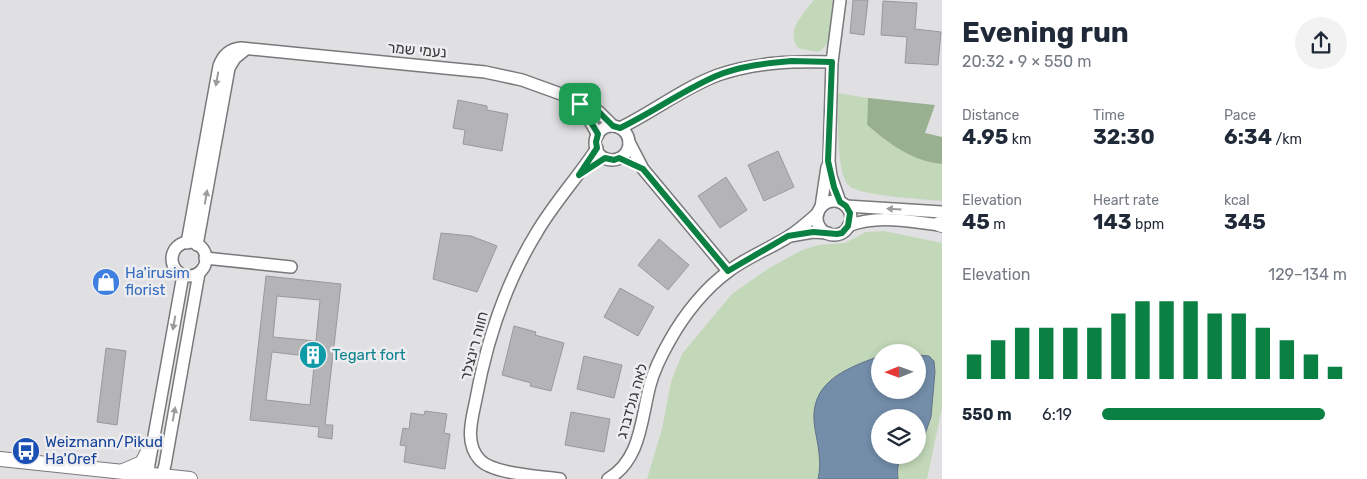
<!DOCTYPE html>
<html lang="en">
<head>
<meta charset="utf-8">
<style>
	:root { --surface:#fff; --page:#f2f2f3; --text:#1f2937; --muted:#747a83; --accent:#0b8043 }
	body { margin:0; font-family:Rubik,Heebo,sans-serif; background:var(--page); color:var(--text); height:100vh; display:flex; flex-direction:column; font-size:19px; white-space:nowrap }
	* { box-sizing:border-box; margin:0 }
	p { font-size:16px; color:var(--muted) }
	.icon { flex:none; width:28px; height:28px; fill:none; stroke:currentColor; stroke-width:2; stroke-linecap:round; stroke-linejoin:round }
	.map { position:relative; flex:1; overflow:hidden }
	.panel { display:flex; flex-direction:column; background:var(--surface); width:425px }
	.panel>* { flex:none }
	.needle { width:32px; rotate:269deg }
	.fabs { position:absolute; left:871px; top:344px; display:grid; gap:10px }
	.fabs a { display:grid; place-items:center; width:55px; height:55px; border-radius:50%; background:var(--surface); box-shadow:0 2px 8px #0003; font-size:25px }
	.pin { position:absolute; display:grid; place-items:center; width:42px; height:42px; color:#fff; margin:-21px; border-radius:10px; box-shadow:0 2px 8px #0006 }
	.round { display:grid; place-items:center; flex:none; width:52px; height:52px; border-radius:26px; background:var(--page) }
	.headline { display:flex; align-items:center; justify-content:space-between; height:85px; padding:0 20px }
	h1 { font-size:28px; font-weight:700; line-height:38px }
	.figures { display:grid; grid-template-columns:repeat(3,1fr); gap:8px; height:85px; padding:5px 20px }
	.figures div { display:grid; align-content:center }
	.figures b { font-size:21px; font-weight:700 }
	.figures small { font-size:14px; font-weight:400 }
	.figures p { font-size:14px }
	.chart { height:140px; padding:10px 20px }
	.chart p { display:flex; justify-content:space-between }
	.chart svg { width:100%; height:90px; margin-top:5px; stroke:var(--accent); stroke-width:6 }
	ul { padding:0 20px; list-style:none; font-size:16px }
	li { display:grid; grid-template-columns:80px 60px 1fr; align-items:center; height:38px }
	li i { height:12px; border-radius:6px; background:var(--accent) }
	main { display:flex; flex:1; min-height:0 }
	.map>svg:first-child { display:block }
</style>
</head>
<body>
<main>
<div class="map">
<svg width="942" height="479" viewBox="0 0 942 479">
	<rect width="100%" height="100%" fill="#e0e0e3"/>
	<g fill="#c2d8b9" fill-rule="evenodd">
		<path d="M814,0H835C833,15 834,45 818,52L798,48C785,31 804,13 814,0Z"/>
		<path d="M838,93L868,98L867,125C889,144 912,161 942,164V201C924,199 858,196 848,185C836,171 838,113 838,93Z"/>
		<path d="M884,231L942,243V408L927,479H647L662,429L671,382L682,354L732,294L769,268L802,250L819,245L845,243L866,232ZM880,352H918V390H880ZM880,418H918V455H880Z"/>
	</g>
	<path fill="#99b090" d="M868,98L935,105L925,133L942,137V164C911,161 890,144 867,125Z"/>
	<path fill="#748eaa" stroke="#627488" d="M918,355L929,356L934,361L935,372L931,417L924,437L918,444V418H880V455H905C897,461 897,470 898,479H818C822,462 818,446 815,429C807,383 844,369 880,356V390H918Z"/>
	<g fill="#b4b4b7" stroke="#99999c" fill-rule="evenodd">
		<polygon points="853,0 868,0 864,35 850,33"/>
		<polygon points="883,1 917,3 915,29 941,32 938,65 905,63 907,37 881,35"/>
		<polygon points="458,100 487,106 487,110 508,114 502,151 463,144 465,130 453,128"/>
		<polygon points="778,151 794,187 764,201 748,165"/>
		<polygon points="726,177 747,210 720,228 698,196"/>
		<polygon points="441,233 471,236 497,246 477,292 433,279"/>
		<polygon points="659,239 689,265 668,290 638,265"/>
		<path d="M266,276L341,284L325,425H333L332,439L318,437L319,427L250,420ZM277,296L320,300L316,341L273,337ZM272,352L315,357L310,405L266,400Z"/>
		<polygon points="620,288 654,307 638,336 604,317"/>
		<polygon points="514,326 536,332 535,335 564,343 551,391 530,386 531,383 502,375"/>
		<polygon points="106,348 126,351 117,425 97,422"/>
		<polygon points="584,356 622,365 614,398 577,389"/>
		<polygon points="425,411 447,414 444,433 450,434 445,469 404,462 406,446 400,445 403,428 409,429 411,413 424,415"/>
		<polygon points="571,412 610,419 604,452 565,445"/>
	</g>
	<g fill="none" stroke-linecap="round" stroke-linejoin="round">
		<defs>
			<g id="minor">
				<polyline points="840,0 832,62 829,161 831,176 840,202"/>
				<polyline points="580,104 598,135"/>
				<circle cx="612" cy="143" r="17"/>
				<path d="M620,128C653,112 683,88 718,75C756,62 793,61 832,62"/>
				<polyline points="629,142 643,169 728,271"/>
				<circle cx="834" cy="218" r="17"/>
				<polyline points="846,206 942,212"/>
				<polyline points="821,207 827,167"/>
				<path d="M848,226C879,214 910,222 942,225"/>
				<polyline points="790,236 813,232 828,233"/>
				<circle cx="189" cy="259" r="17"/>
				<path d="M187,243L219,66C223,55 229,49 241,48L485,72L522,80L572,98L599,112L613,126"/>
				<polyline points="197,245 229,68 235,58 246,49"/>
				<polyline points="205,258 291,267"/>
				<polyline points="148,479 149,464 183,275"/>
				<polyline points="161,479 165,465 199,273"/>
				<path d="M560,479C541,476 493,474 480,460C464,443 472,419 476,399C487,339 505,284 537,232C554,203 578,177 597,148"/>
				<path d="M608,479C641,460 641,419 650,385C654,370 662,354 670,340C684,315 705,288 729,271C747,257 769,249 788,237C799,230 809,221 818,213"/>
			</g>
			<g id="major">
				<polyline points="939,224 942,225"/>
				<polyline points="0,459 190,479"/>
				<polyline points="123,471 142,463 153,442"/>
			</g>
		</defs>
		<use href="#minor" stroke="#79797c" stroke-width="14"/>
		<use href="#major" stroke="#79797c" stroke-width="16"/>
		<use href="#minor" stroke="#fff" stroke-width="11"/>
		<use href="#major" stroke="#fff" stroke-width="14"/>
	</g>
	<defs><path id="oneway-solid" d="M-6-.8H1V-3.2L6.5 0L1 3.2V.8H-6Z" transform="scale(1.25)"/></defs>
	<g fill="#9c9c9c">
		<use href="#oneway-solid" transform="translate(217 79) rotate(100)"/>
		<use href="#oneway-solid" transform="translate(206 197) rotate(-80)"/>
		<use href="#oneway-solid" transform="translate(894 209) rotate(-177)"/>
		<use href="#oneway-solid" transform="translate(174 323) rotate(100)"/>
		<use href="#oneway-solid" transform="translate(174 414) rotate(-80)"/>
	</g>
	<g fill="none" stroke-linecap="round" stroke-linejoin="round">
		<defs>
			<path id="route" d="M792,61L832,62L828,161L834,187L840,202L846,206L850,213L848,226L842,233L837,234L813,232L788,236L728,271L643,169L619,158L614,160L605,158L579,175L597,148L596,142L598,134L580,104L599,112L613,126L620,128C653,112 682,91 716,76C740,66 767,63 792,61Z"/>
		</defs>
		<use href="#route" stroke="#fff" stroke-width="10"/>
		<use href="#route" stroke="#0b8043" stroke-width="6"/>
	</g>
	<defs>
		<symbol id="shop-disc" viewBox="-11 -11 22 22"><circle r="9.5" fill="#3f7fe0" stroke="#ededf0"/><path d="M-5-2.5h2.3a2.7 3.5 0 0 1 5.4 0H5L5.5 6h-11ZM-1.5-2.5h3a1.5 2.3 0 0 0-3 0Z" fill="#fff"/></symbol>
		<symbol id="building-disc" viewBox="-11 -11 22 22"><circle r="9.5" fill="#0f9aa8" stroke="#ededf0"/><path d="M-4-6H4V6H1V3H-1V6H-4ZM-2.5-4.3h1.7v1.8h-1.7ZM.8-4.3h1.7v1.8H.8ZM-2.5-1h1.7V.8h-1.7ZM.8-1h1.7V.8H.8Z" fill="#fff"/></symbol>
		<symbol id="bus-disc" viewBox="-11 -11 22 22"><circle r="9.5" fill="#1a4fb4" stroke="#ededf0"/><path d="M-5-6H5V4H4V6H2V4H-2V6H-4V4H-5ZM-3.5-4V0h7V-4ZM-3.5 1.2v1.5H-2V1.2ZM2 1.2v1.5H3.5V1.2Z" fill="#fff"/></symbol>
	</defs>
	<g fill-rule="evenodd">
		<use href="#shop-disc" x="90" y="266" width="32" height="32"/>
		<use href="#building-disc" x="297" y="339" width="32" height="32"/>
		<use href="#bus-disc" x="10" y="435" width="32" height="32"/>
	</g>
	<g text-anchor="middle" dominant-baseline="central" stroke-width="5" stroke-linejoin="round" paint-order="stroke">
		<g font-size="15" fill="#39393a" stroke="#ededf0">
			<text transform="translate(417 50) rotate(5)">נעמי שמר</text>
			<text transform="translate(474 346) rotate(-75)">חווה רינצלר</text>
			<text transform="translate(632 401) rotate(-74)">לאה גולדברג</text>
		</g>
		<g font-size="15" fill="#366cbe" stroke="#ededf0" text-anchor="start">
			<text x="125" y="273">Ha'irusim<tspan x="125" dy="17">florist</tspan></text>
		</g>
		<g font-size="15" fill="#0d838f" stroke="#ededf0" text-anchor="start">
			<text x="332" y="355">Tegart fort</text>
		</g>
		<g font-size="15" fill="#164399" stroke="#ededf0" text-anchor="start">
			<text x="45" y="442">Weizmann/Pikud<tspan x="45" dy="17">Ha'Oref</tspan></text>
		</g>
	</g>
</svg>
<div class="fabs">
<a><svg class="needle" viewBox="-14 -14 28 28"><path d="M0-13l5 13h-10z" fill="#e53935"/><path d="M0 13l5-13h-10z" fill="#747a83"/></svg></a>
<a><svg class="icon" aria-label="layers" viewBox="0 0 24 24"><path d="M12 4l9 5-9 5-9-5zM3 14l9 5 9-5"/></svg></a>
</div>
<div class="pin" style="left:580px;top:104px;background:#1e9e55"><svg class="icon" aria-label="arrive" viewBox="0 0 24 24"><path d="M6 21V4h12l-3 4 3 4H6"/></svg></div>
</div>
<section class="panel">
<div class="headline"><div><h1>Evening run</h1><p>20:32 · 9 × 550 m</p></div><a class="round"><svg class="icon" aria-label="share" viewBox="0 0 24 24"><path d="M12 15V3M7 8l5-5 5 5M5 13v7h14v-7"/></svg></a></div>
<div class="figures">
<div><p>Distance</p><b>4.95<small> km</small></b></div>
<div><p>Time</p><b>32:30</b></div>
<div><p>Pace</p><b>6:34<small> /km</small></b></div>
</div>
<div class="figures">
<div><p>Elevation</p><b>45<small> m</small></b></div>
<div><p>Heart rate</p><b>143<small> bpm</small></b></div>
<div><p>kcal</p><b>345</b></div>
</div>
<div class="chart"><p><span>Elevation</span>129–134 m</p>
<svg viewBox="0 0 160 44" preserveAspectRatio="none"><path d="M5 44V32M15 44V25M25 44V19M35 44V19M45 44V19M55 44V19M65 44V12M75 44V6M85 44V6M95 44V6M105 44V12M115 44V12M125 44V19M135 44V25M145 44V32M155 44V38"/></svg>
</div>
<ul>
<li><b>550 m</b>6:19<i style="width:91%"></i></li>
</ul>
</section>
</main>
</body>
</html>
